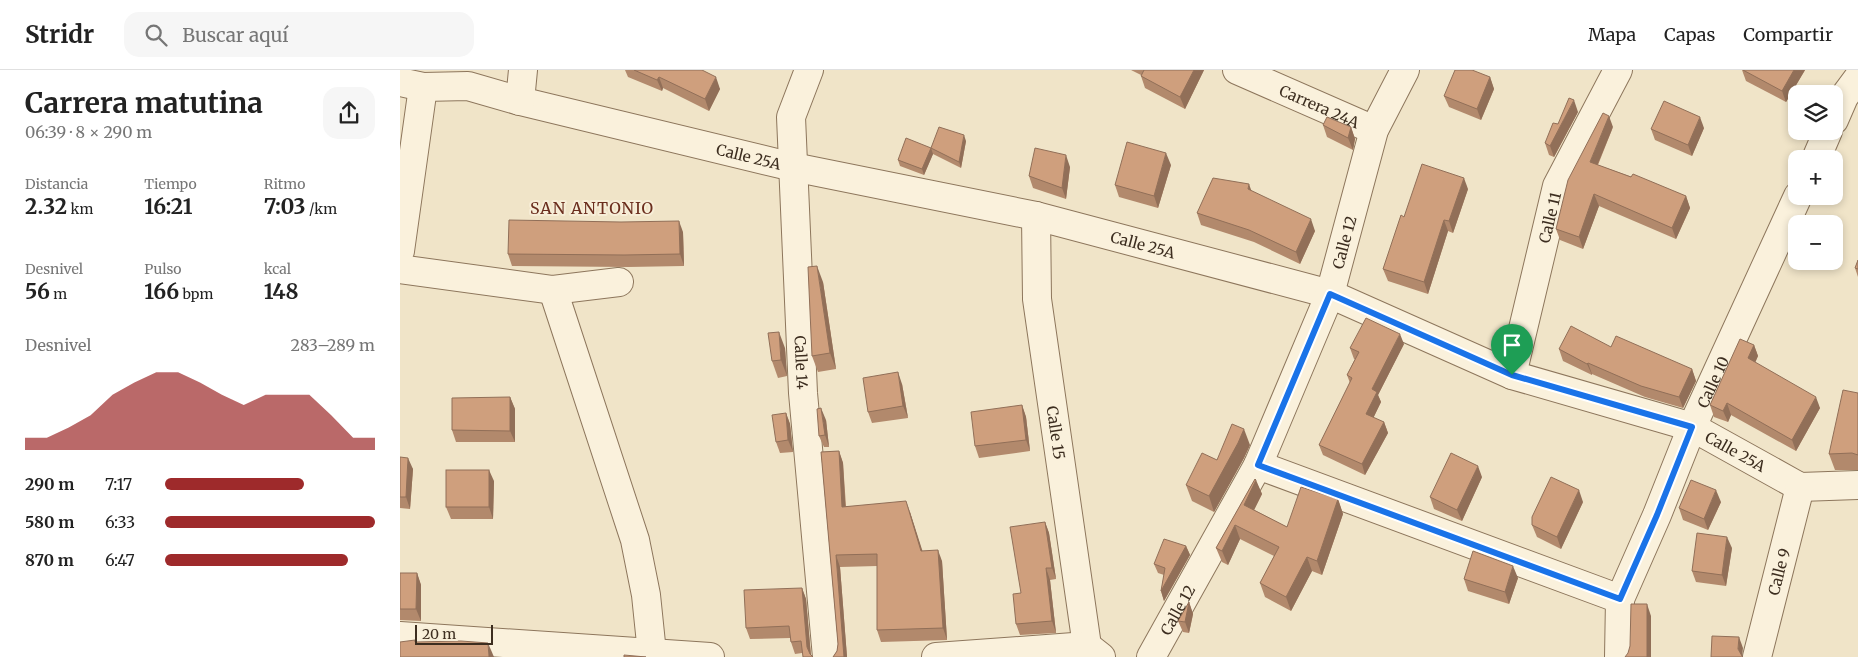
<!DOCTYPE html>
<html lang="es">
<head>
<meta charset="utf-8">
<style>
	:root { --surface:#fff; --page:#f6f6f6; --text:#222; --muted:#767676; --line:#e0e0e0; --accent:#9e2a2b }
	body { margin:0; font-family:Merriweather,serif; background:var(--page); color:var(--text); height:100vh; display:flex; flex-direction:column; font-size:19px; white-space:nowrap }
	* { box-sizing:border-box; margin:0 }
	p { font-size:16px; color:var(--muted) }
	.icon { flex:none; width:28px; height:28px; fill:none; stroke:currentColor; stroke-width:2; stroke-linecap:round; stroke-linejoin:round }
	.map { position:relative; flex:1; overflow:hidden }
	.panel { display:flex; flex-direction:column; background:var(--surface); width:400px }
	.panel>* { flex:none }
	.fabs { position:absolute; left:1388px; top:15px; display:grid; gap:10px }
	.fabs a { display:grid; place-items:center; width:55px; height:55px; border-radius:10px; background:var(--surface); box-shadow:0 2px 8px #0003; font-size:25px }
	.scale { position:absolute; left:15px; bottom:12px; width:78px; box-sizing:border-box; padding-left:5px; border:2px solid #3d2e20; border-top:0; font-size:14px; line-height:18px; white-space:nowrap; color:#3d2e20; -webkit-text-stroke:4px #f7eed8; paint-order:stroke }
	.pin { position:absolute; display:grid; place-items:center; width:42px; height:42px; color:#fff; margin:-51px -21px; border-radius:50% 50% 50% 0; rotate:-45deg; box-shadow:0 0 5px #0007 }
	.pin .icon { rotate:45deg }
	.round { display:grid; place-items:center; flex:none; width:52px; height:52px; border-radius:15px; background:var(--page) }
	.head { display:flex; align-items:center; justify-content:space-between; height:85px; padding:0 25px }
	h1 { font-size:28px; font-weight:700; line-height:38px }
	.metrics { display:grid; grid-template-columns:repeat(3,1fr); gap:8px; height:85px; padding:5px 25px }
	.metrics div { display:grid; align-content:center }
	.metrics b { font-size:21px; font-weight:700 }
	.metrics small { font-size:14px; font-weight:400 }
	.metrics p { font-size:14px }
	.chart { height:140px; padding:10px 25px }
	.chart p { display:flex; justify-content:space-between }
	.chart svg { width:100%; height:90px; margin-top:5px; fill:var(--accent); opacity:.7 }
	ul { padding:0 25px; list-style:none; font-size:16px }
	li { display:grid; grid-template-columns:80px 60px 1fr; align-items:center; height:38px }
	li i { height:12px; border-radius:6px; background:var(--accent) }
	header { display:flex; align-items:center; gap:30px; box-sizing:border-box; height:70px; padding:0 25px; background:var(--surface); border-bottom:1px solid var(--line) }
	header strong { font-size:24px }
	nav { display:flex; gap:28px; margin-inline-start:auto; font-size:18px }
	.search { width:350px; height:45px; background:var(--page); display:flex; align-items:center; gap:12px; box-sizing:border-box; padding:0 18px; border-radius:15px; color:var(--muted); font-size:19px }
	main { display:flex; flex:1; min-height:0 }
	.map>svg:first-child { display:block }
</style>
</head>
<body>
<header>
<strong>Stridr</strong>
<div class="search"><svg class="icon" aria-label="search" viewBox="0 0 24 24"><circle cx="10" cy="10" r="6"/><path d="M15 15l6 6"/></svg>Buscar aquí</div>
<nav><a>Mapa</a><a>Capas</a><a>Compartir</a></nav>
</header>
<main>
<section class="panel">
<div class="head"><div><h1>Carrera matutina</h1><p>06:39 · 8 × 290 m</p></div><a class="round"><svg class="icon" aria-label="share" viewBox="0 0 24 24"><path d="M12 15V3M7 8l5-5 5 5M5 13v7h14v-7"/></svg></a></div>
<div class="metrics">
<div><p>Distancia</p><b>2.32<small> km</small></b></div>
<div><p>Tiempo</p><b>16:21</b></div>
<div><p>Ritmo</p><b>7:03<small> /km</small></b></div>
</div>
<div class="metrics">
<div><p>Desnivel</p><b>56<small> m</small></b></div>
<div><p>Pulso</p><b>166<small> bpm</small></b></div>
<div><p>kcal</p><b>148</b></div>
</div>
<div class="chart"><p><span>Desnivel</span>283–289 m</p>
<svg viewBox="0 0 160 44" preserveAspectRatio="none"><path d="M0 44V38L10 38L20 33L30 27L40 17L50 11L60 6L70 6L80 11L90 17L100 22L110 17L120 17L130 17L140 27L150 38L160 38V44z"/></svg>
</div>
<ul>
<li><b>290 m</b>7:17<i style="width:66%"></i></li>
<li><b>580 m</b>6:33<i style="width:100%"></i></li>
<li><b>870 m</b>6:47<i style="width:87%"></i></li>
</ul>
</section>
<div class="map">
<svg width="1458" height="587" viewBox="0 0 1458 587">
	<rect width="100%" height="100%" fill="#f0e4c8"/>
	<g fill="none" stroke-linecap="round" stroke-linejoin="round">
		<defs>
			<g id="minor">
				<path id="s1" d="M409,0L391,47L403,323L427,587"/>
				<path id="s2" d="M837,0L974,60"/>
				<path id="s3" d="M0,12L23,17L68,16L120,31L393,97L636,146L930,224L1112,305L1292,357L1400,417L1458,415"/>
				<polyline points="120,31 123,0"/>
				<polyline points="1434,50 1444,27 1458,8"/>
				<polyline points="1416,89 1428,61"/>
				<path id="s4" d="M636,146L637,229L687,576"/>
				<polyline points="0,181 23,17"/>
				<polyline points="0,199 153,220 219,212"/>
				<polyline points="153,220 235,470 246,525 252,583"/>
				<path id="s5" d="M1112,305L1157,116L1218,0"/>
				<polyline points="858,395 1220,529"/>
				<polyline points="0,566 310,587"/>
				<polyline points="536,587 687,576 701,587"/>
				<path id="s6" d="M751,587L858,395L930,224L974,60L1005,0"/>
				<path id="s7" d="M1219,587L1220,529L1257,445L1292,357L1398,126"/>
				<path id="s8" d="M1357,587L1400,417"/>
			</g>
		</defs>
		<use href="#minor" stroke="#8d765c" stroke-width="30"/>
		<use href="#minor" stroke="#faf1dc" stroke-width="28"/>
	</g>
	<g fill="#b2896c">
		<polygon points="225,0 302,0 320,19 309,41 263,18 262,21 228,7"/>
		<polygon points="731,0 804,0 785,39 745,18 741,6 741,5"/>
		<polygon points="1342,0 1405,0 1386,32 1346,11"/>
		<polygon points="1090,7 1094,19 1081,50 1049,37 1044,26"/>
		<polygon points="1178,42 1154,87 1149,85 1145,73 1158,54"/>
		<polygon points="923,55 951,57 955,69 953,80 927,67"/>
		<polygon points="1213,57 1198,95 1286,126 1290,138 1276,169 1199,136 1183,179 1160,170 1156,159"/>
		<polygon points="1304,58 1292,86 1255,70 1251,59"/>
		<polygon points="566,71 561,98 533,84 524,105 500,96 498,90 531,78"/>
		<polygon points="771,95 758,138 719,127 715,115"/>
		<polygon points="670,97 666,129 633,118 629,106"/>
		<polygon points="1068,119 1053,163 1048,161 1028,224 988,211 983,199 1004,147"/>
		<polygon points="852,121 915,161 900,194 854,172 801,155 797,143"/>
		<polygon points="283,162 284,196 228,197 112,196 108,184"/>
		<polygon points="1458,190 1458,207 1455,198"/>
		<polygon points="423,212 436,299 418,302 412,286"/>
		<polygon points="1004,274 978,325 981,332 973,348 984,352 988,363 965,405 923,385 919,375 950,313 947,305 955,289 954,289 950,278"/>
		<polygon points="1354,275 1358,286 1355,292 1420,338 1396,381 1331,345 1328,352 1314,347 1310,335"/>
		<polygon points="1211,277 1292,299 1296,311 1283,338 1245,327 1192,304 1192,305 1163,291 1159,279"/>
		<polygon points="385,278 387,306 378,308 372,291"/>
		<polygon points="502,314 508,348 472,353 468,342"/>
		<polygon points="1458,323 1458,400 1435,400 1429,384"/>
		<polygon points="110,327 115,339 115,372 56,372 52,360"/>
		<polygon points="622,335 626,347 630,381 579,388 575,376"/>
		<polygon points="386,343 390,354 393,382 380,383 376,372"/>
		<polygon points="426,350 429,377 424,377 419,366"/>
		<polygon points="850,375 844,388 814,442 792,431 786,415 817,390"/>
		<polygon points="439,381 443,393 446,436 510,442 522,481 542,491 547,570 481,572 477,560 477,496 440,497 447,587 433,587 437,581 438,574 421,382"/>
		<polygon points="0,387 13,399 10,439 0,438"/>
		<polygon points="1082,407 1062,451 1034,439 1030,427"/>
		<polygon points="855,409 862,424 854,440 887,457 938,429 943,444 922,505 912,501 891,541 865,527 860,513 874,486 840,469 828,495 822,492 816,478"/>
		<polygon points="94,411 93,449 51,449 46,437"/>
		<polygon points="1183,432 1161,479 1137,467 1132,455"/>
		<polygon points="1321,432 1308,460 1283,450 1279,438"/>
		<polygon points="645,452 649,463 656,509 650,510 656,563 620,565 616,554 621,523"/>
		<polygon points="786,476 790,485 764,531 761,521 764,505 758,503 754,494"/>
		<polygon points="1332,478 1326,516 1296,512 1292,501"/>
		<polygon points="0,503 17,503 21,515 21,551 0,550"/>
		<polygon points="1118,508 1109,534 1068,521 1064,509"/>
		<polygon points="402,518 406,529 411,585 402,583 395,584 391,572 390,568 350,569 346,558"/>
		<polygon points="789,532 793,544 789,563 783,562 778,551"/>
	</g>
	<g fill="#916f58">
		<polygon points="794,0 804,0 785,39 780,27"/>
		<polygon points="1394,0 1405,0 1386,32 1382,21"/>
		<polygon points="259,7 263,18 262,21 257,10"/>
		<polygon points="316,7 320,19 309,41 305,29"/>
		<polygon points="1090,7 1094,19 1081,50 1077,39"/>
		<polygon points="1174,30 1178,42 1154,87 1150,76"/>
		<polygon points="1209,46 1213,57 1194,103 1190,92"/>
		<polygon points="1300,47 1304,58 1292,86 1288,75"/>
		<polygon points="951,57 955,69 953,80 948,68"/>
		<polygon points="564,65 566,71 561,98 559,92"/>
		<polygon points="531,78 533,84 524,105 522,99"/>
		<polygon points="766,83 771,95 758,138 754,126"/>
		<polygon points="666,85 670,97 666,129 662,118"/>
		<polygon points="1064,108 1068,119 1053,163 1049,151"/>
		<polygon points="849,114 853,125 848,119"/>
		<polygon points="1194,124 1199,136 1183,179 1179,167"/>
		<polygon points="1286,126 1290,138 1276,169 1272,158"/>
		<polygon points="911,149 915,161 900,194 896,182"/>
		<polygon points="1044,150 1048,161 1028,224 1024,212"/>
		<polygon points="279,151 283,162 284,196 280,184"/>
		<polygon points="417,196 423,212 436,299 430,283"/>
		<polygon points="379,262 385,278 387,306 381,290"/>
		<polygon points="1000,264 1004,274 978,325 981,332 970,355 966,344 972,319"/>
		<polygon points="1354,275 1358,286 1352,300 1348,288"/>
		<polygon points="1188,293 1192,304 1192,305 1187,294"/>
		<polygon points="1292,299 1296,311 1283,338 1279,327"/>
		<polygon points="498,302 502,314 508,348 503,336"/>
		<polygon points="110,327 115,339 115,372 110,361"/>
		<polygon points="1416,327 1420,338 1396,381 1392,370"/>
		<polygon points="1327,333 1331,345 1328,352 1323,341"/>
		<polygon points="622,335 626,347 630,381 626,370"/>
		<polygon points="421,338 426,350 429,377 425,365"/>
		<polygon points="386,343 390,354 393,382 388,370"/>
		<polygon points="984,352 988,363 965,405 962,394"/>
		<polygon points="844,359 850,375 844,388 814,442 809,426"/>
		<polygon points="439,381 443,393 446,448 442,437"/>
		<polygon points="8,388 13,399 10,439 6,427"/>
		<polygon points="1078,396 1082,407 1062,451 1057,440"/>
		<polygon points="89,400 94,411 93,449 89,437"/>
		<polygon points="856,410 862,424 849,450 844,435"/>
		<polygon points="1179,420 1183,432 1161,479 1157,467"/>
		<polygon points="1316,420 1321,432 1308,460 1304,449"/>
		<polygon points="938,429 943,444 922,505 917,491"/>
		<polygon points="506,431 510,442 526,492 521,481"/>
		<polygon points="645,452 649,463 656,509 652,498"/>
		<polygon points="835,455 840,469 828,495 822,481"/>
		<polygon points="1327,467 1332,478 1326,516 1322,505"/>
		<polygon points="786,476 790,485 764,531 761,521"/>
		<polygon points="538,480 542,491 547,570 543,558"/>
		<polygon points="436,485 440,497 447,587 444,587"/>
		<polygon points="907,487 912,501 891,541 886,527"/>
		<polygon points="1113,496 1118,508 1109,534 1105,522"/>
		<polygon points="646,498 650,510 656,563 652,551"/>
		<polygon points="17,503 21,515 21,551 16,539"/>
		<polygon points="402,518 406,529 411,587 407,577"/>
		<polygon points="789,532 793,544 789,563 785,552"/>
		<polygon points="1247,534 1251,546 1251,587 1247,587"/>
		<polygon points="1339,567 1343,578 1342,587 1338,579"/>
		<polygon points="88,573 94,587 89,587"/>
	</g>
	<g fill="#cf9f7d" stroke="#916f58">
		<polygon points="234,0 302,0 316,7 305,29 259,7 257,10"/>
		<polygon points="744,0 794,0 780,27 741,6"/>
		<polygon points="1055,0 1072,0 1090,7 1077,39 1044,26"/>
		<polygon points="1343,0 1394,0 1382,21"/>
		<polygon points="1169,28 1174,30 1150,76 1145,73 1153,53 1158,54"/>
		<polygon points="1264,31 1300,47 1288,75 1251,59"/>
		<polygon points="1203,43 1209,46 1190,92 1231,107 1233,104 1286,126 1272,158 1194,124 1179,167 1156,159 1168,110"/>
		<polygon points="927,47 951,57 948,68 923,55"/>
		<polygon points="539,57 564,65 559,92 531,78"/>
		<polygon points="506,68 531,78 522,99 498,90"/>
		<polygon points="727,72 766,83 754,126 715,115"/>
		<polygon points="635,78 666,85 662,118 629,106"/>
		<polygon points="1022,94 1064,108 1049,151 1044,150 1024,212 983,199 1001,145 1004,147"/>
		<polygon points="813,108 849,114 848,119 911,149 896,182 849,160 797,143"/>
		<polygon points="109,150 221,152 279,151 280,184 224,185 108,184"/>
		<polygon points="1458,190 1458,199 1455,198"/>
		<polygon points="417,196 430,283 412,286 408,197"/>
		<polygon points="966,248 1000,264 972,319 977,322 966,344 984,352 962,394 919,375 952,308 947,305 959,282 950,278"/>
		<polygon points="1171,256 1211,277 1216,266 1292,299 1279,327 1241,316 1188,293 1187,294 1159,279"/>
		<polygon points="379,262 381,290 372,291 368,263"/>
		<polygon points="1340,269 1354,275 1348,288 1416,327 1392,370 1327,333 1323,341 1310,335"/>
		<polygon points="498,302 503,336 468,342 463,308"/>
		<polygon points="1443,320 1458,323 1458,385 1452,383 1429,384"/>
		<polygon points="110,327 110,361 52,360 52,328"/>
		<polygon points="622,335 626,370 575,376 571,342"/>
		<polygon points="421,338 425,365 419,366 417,339"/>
		<polygon points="386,343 388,370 376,372 372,345"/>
		<polygon points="832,354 844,359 838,373 809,426 786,415 802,383 817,390"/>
		<polygon points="439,381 442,437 506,431 521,481 538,480 543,558 477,560 477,484 436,485 444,587 433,587 437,581 438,574 421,382"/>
		<polygon points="1051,383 1078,396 1057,440 1030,427"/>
		<polygon points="0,387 8,388 6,427 0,427"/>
		<rect x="46" y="400" width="43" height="37"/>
		<polygon points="1151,407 1179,420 1157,467 1132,455 1132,447"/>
		<polygon points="855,409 856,410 844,435 887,457 901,417 938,429 917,491 907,487 886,527 860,513 879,477 835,455 822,481 816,478"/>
		<polygon points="1291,410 1316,420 1304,449 1279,438"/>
		<polygon points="645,452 652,498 646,498 652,551 616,554 613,524 621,523 610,457"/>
		<polygon points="1297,463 1327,467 1322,505 1292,501"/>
		<polygon points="764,469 786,476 761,521 765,498 754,494"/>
		<polygon points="1073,481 1113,496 1105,522 1064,509"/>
		<polygon points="0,503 17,503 16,539 0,539"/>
		<polygon points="402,518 407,577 410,584 413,587 403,587 401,571 391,572 389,556 346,558 344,520"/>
		<polygon points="789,532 785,552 778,551"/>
		<polygon points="1231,534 1247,534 1247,587 1225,587 1228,583 1230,576"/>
		<polygon points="1312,566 1339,567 1338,579 1342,586 1343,587 1311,587"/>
		<polygon points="15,570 15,572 61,571 88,573 89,587 0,587 0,572"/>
		<polygon points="224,585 246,587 224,587"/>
	</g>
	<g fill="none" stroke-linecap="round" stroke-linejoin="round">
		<defs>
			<polygon id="route" points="930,224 1112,305 1292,357 1257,445 1220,529 858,395"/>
		</defs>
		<use href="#route" stroke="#fff" stroke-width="10"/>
		<use href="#route" stroke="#1a73e8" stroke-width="6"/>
	</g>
	<g text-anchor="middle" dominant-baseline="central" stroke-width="4" stroke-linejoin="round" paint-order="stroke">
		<g font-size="15" fill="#3d2e20" stroke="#f7eed8">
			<text stroke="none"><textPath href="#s2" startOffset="90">Carrera 24A</textPath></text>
			<text stroke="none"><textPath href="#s3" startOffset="358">Calle 25A</textPath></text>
			<text stroke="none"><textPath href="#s5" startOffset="162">Calle 11</textPath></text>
			<text stroke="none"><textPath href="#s6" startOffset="459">Calle 12</textPath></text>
			<text stroke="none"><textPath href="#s3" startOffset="762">Calle 25A</textPath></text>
			<text stroke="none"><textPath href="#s1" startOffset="296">Calle 14</textPath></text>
			<text stroke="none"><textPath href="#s7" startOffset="294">Calle 10</textPath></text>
			<text stroke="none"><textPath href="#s4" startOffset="218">Calle 15</textPath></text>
			<text stroke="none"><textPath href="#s3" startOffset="1392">Calle 25A</textPath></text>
			<text stroke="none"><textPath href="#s8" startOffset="88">Calle 9</textPath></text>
			<text stroke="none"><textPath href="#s6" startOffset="54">Calle 12</textPath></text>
		</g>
		<g font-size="16" letter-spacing="1" fill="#6b2e1e" stroke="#f7eed8">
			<text x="192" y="138">SAN ANTONIO</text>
		</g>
	</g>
</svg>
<div class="fabs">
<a><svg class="icon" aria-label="layers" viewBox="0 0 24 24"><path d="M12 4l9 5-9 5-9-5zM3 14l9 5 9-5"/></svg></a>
<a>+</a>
<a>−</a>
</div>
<div class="scale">20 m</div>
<div class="pin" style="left:1112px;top:305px;background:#1e9e55"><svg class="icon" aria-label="arrive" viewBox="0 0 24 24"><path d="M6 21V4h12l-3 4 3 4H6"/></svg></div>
</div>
</main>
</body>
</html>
